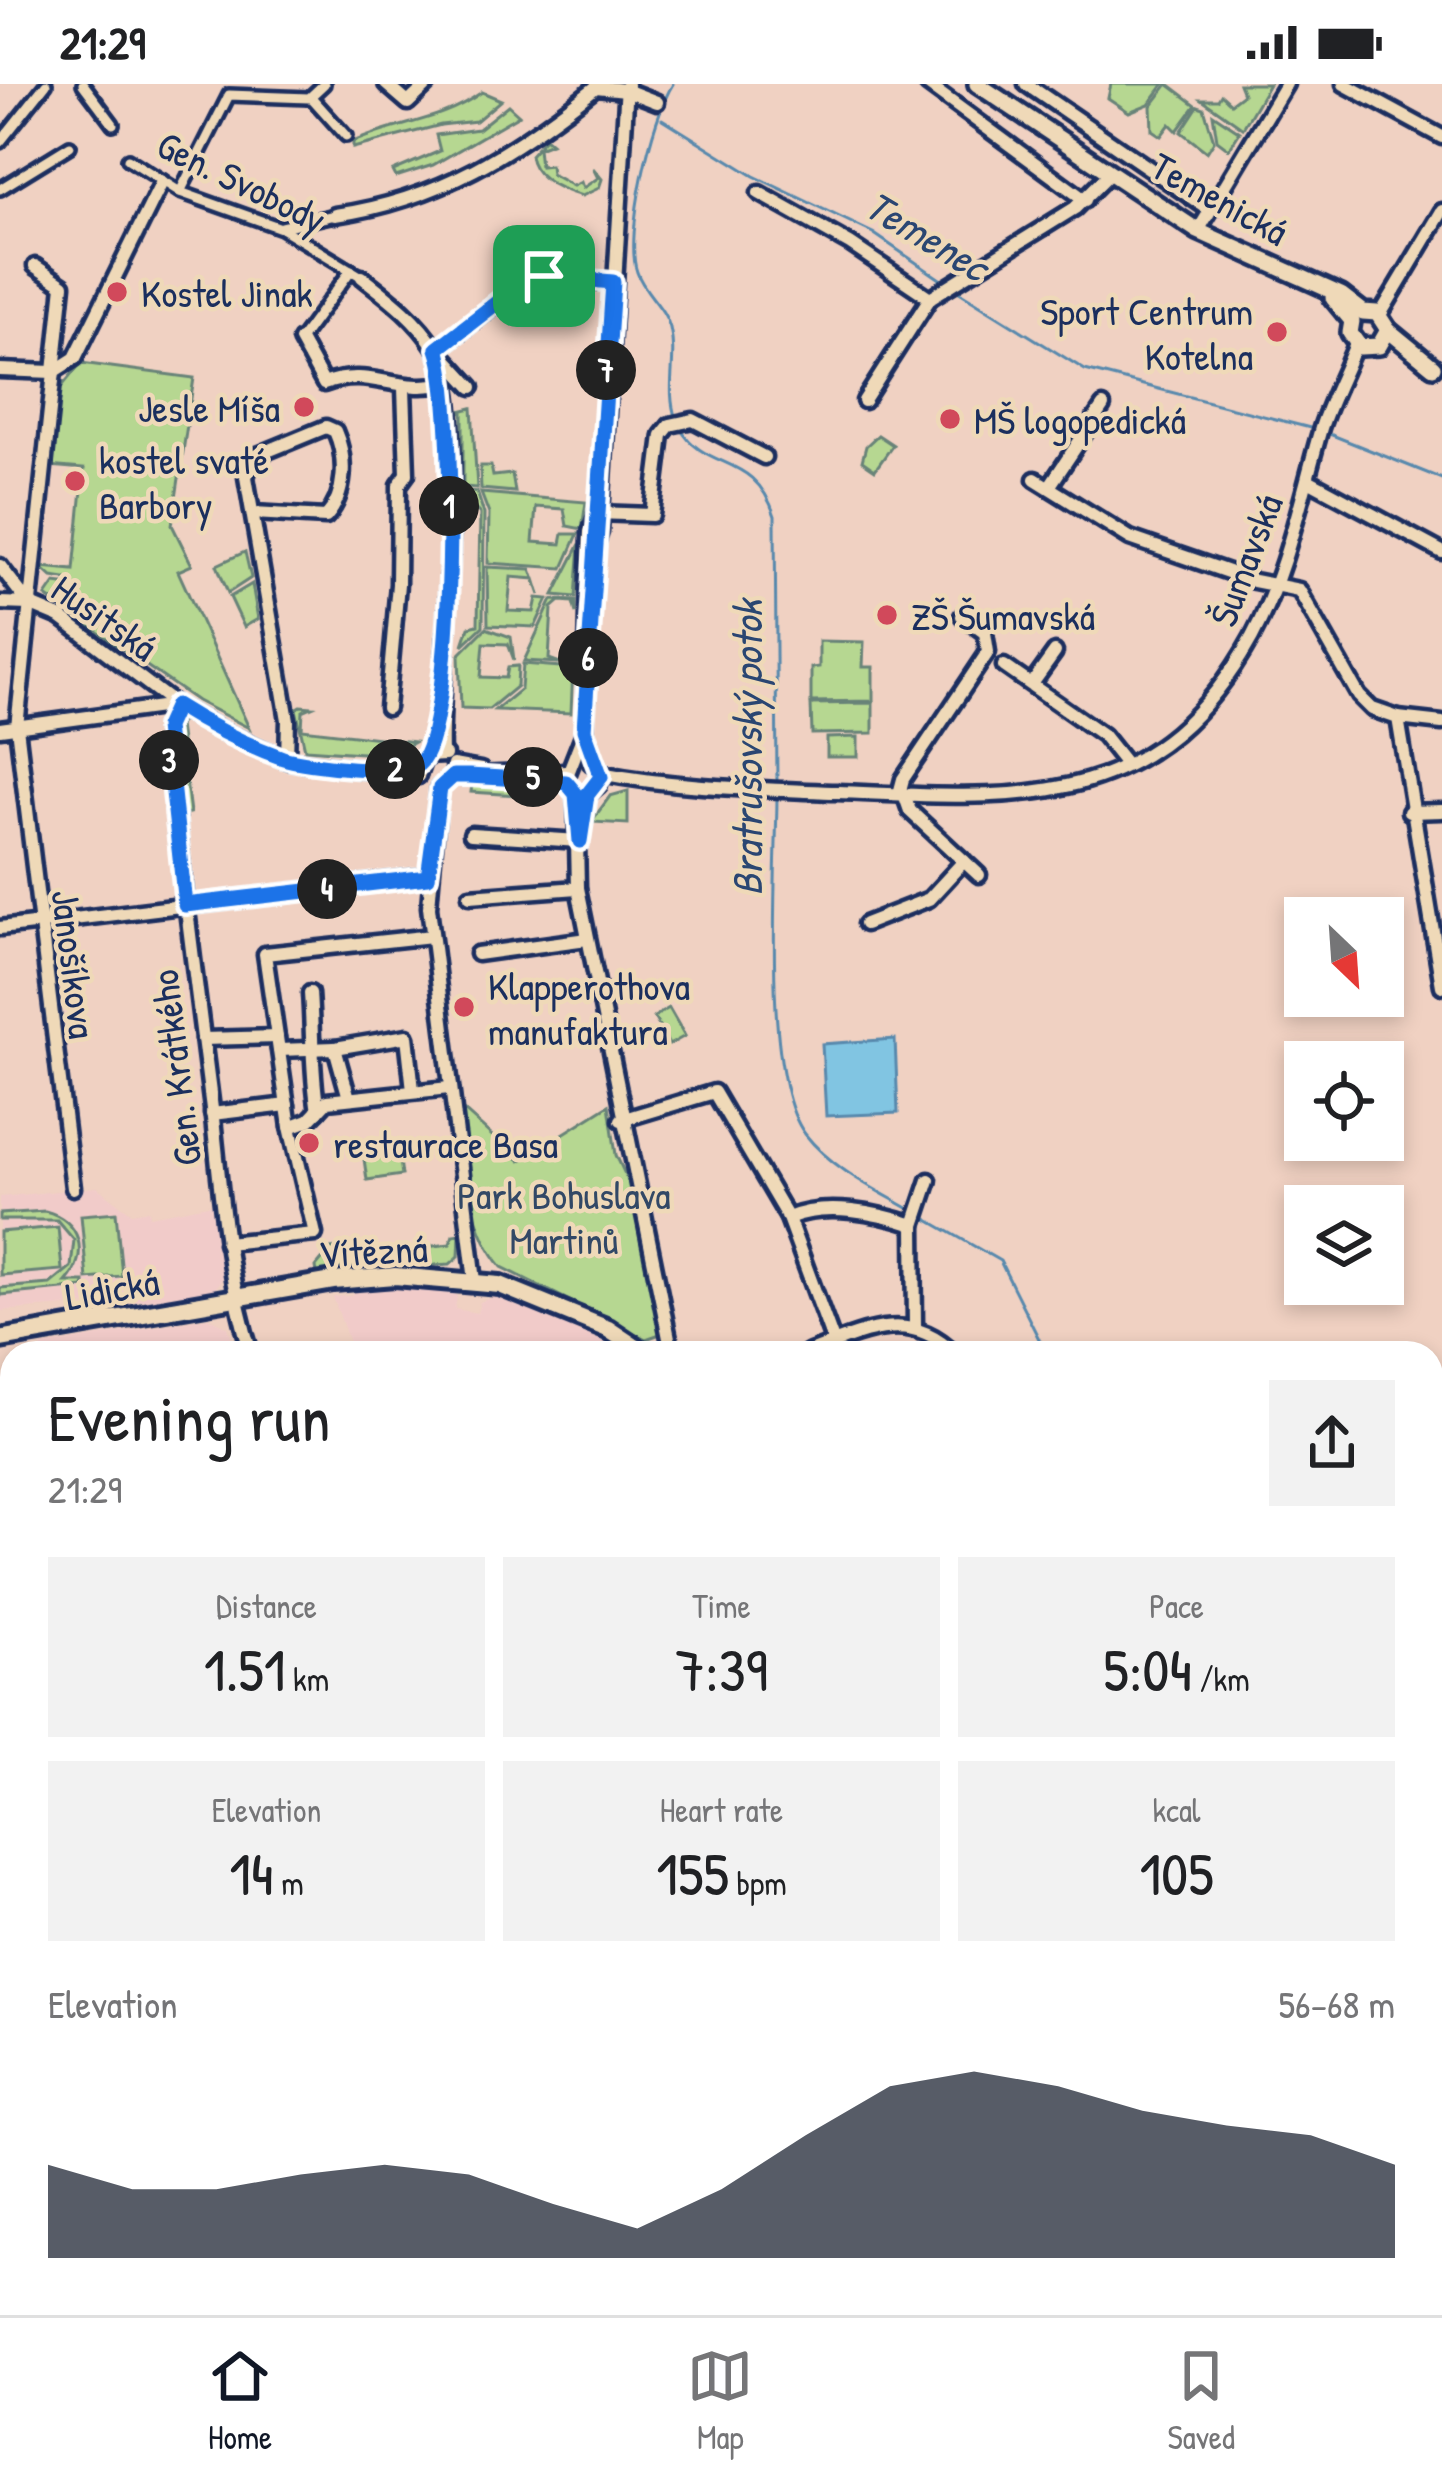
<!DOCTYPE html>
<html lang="en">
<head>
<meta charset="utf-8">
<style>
	:root { --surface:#fff; --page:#f2f2f2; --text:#202124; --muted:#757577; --line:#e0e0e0; --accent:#111827 }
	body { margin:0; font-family:"Patrick Hand",sans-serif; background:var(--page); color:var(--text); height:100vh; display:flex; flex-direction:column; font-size:45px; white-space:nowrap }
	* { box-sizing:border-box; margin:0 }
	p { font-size:39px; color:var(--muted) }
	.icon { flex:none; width:66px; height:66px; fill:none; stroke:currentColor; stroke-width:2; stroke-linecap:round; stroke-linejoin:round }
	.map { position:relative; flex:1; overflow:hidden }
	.drawer { position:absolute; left:0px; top:1257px; width:1443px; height:975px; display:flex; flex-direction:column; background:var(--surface); border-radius:36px 36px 0 0; box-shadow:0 6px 18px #0003 }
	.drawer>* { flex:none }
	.needle { width:78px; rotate:155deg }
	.controls { position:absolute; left:1284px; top:813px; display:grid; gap:24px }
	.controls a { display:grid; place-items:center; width:120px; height:120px; border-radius:0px; background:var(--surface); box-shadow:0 6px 18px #0003; font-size:60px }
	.pin { position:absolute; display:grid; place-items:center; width:102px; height:102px; color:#fff; margin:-51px; border-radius:24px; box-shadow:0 6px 18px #0006 }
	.km { position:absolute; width:60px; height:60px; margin:-30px; border-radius:50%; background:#222; color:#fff; font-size:33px; line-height:60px; text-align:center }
	.round { display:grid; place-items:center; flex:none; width:126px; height:126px; border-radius:0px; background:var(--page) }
	.head { display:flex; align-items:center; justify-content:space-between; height:204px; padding:0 48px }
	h1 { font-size:66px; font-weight:600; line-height:90px }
	.metrics { display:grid; grid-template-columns:repeat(3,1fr); gap:18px; height:204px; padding:12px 48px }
	.metrics div { display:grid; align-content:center; border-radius:0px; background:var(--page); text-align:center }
	.metrics b { font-size:60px; font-weight:600 }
	.metrics small { font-size:33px; font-weight:400 }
	.metrics p { font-size:33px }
	.chart { height:336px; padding:24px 48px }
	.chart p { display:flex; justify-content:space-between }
	.chart svg { width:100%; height:216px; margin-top:12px; fill:var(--accent); opacity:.7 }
	.status { display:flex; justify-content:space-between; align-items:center; height:84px; padding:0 60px; background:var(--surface); direction:ltr }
	.status svg { height:33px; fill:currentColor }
	.tabs { display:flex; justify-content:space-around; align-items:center; height:168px; border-top:3px solid var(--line); background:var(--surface); font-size:33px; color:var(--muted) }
	.tabs a { display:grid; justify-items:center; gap:6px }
	.tabs .active { color:var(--accent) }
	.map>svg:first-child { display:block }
</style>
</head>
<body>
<div class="status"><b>21:29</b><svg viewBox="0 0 49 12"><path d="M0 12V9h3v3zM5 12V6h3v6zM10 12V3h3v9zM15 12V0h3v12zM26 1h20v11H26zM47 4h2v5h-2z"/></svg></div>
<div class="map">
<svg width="1442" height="2231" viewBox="0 0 1442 2231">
	<rect width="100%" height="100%" fill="#f0d1c2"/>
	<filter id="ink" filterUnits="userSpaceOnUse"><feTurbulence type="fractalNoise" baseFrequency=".00833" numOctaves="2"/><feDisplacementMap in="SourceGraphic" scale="24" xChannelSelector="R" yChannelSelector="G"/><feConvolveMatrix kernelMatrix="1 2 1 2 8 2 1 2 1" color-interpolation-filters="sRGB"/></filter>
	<g filter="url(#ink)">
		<g fill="#f1cbc9">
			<polygon points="97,1103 132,1129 149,1126 150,1132 213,1120 222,1195 211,1211 0,1227 0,1113"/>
			<polygon points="449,1204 457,1212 455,1225 477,1229 480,1218 496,1212 583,1243 627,1269 353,1269 333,1213 351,1212 357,1205"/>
			<polygon points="208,1233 228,1243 237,1269 43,1269 41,1262"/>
			<polygon points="12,2123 12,2220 131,2220 130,2231 0,2231 0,2124"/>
		</g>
		<g fill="#b6d791" stroke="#688378" stroke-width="3">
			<polygon points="1111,0 1164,0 1149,20 1129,28 1108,14"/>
			<polygon points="1168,0 1196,21 1177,47 1170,40 1161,52 1152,46 1151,22"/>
			<polygon points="1239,0 1269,0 1243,44 1202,15 1218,15 1221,10 1231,19 1243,10"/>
			<path d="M482,8L501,16L476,37L441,41L353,64V58C399,38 440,38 482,8Z"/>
			<polygon points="508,21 519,31 433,81 396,93 393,87 440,67 436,51 478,45"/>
			<polygon points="1198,22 1204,24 1214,57 1207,68 1181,48"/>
			<polygon points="1213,30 1240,48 1229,65 1217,56"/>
			<path d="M545,54L551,59L538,64L540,82L550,81L551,90L573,102L581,98L583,104L598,94L593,84L602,95L599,104L582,112C561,106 533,94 530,71Z"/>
			<polygon points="81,279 194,294 172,441 192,481 178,487 249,644 197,617 46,512 55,499 71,501 72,496 52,493 41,483 74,486 84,385 48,382 59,306"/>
			<polygon points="472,324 477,404 463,403 463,329 456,328"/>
			<polygon points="878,351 893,361 875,386 862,377 866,362"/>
			<polygon points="480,382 491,382 493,392 512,390 515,408 481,405"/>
			<polygon points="456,406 477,408 484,430 483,542 463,561 469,543 478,541 480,430"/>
			<polygon points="481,409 586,418 582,445 567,442 564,425 536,423 533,458 561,460 563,450 578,450 563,484 488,479 489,430"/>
			<polygon points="580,460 576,513 554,511"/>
			<polygon points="245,468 251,494 228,509 217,481"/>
			<polygon points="487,483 531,485 540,511 535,495 511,493 508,527 534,528 537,514 548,515 535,543 488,541"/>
			<polygon points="252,500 258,535 244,543 230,513"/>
			<polygon points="552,516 576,517 576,529 573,518 560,517 552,524 549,575 560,579 524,577"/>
			<polygon points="486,544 511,553 514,576 508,560 484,559 481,593 506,594 508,583 518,582 517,602 489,625 461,624 459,571"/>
			<polygon points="819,557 864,558 863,583 873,583 873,617 811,618 811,584 819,583"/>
			<polygon points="523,580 573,584 571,629 495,626 521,605"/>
			<polygon points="873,619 873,649 812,650 811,620"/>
			<polygon points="301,622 312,623 303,627 302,645 414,658 391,671 305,665 296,625"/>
			<polygon points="184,635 179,641 190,729 181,730 171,642"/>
			<polygon points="858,653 858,673 827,673 827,654"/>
			<polygon points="509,700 548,705 550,713 471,708 472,701"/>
			<polygon points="628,707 628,740 591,738 610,712"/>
			<polygon points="669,924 685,952 669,961 654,933"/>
			<path d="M609,1021L616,1071L630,1101L663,1249L646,1255L502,1183C465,1139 468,1080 462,1025L520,1077Z"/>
			<polygon points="399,1070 402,1091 367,1096 364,1075"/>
			<path d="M45,1127C81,1136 90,1171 66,1198H84V1203L0,1211V1204L50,1200L71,1183L74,1156L57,1136H0V1130Z"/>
			<polygon points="116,1128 122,1192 87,1195 81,1131"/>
			<polygon points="58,1143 62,1186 0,1191 0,1148"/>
			<polygon points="460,1150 459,1172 450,1180 317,1189 316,1183 331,1165 352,1162 350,1172 450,1160 453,1151"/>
			<polygon points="12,1620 12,2026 0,2022 0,1724"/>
			<polygon points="12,2051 12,2123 0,2124 0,2065"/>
			<polygon points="131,2220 351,2220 350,2231 130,2231"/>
			<polygon points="563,2220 644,2220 646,2231 555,2231"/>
			<polygon points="673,2220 969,2220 968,2231 676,2231"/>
		</g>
		<polygon fill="#81c5e2" stroke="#5889ad" stroke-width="3" points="895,955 898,1029 826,1032 822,960"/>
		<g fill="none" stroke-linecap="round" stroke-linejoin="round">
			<g stroke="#5889ad" stroke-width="3">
				<path d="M673,0C652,32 624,152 637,188C644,209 665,223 670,244C678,274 665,305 676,335"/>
				<polyline points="662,35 754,92 873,149 943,197"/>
				<polyline points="956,206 1085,286 1318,346"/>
				<path d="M680,344C706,389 754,367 775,432L777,700"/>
				<polyline points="1327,349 1442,395"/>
				<path d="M777,710C777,787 761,992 805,1050C832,1085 875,1105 911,1126"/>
				<polyline points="925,1134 1000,1177 1046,1269"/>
				<polyline points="1431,1615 1442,1621"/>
				<polyline points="680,2220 683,2231"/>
			</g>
			<defs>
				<g id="pedestrian">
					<polyline points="83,0 113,40"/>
					<polyline points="311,13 346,52"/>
					<polyline points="0,58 46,0"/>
					<polyline points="128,75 180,108 281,144 362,193"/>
					<polyline points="0,105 70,62"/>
					<polyline points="180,108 229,11 309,14 324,0"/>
					<polyline points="282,143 335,131"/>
					<polyline points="300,256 351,186"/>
				</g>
				<g id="minor">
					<polyline points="386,0 408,19 428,0"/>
					<polyline points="927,0 1085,116"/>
					<polyline points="1026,0 1210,126"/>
					<polyline points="1344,0 1442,53"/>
					<polyline points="759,109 850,160 930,214 1075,124 1110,89"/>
					<path d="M335,131C440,116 514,68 596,3L626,6L657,18"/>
					<polyline points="1198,147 1286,0"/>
					<polyline points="35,182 63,201 17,643 73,1104"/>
					<path d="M362,193C389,214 416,234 435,264C472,320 438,586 442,669"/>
					<polyline points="1380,231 1442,127"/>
					<path d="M300,256L324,300C370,282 397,311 446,299"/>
					<polyline points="437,265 530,195 613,198"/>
					<polyline points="438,266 472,303"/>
					<polyline points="0,286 53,288 75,274 162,98"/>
					<polyline points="864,317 930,214"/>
					<polyline points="1035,395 1130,454 1254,497 1299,506 1359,612 1372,625 1398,634 1442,902"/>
					<polyline points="1308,396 1442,468"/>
					<polyline points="1049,403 1103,322"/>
					<path d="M253,429L326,433C346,411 347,374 335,347L326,343L253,373L246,393L288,636L287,676"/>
					<polyline points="597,429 652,431 662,351 670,341 693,336 764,373"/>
					<polyline points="593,468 600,448 627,0"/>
					<polyline points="0,482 29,520 60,533 176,621 224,648 287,676 418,692"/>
					<polyline points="0,519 29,520"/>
					<polyline points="1004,582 1103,651 1126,680"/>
					<polyline points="1032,600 1055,568"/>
					<path d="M176,621L166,643C179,770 196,898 212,1025C221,1108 226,1189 251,1269"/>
					<polyline points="387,624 398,500 399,401 407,390 404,304"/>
					<polyline points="1398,634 1442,639"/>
					<polyline points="0,645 176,621"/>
					<polyline points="586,650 591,679"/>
					<polyline points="453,681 481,686"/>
					<path d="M600,689C677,704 759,705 837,708C1013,714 1152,734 1252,553C1286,490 1301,413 1321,344C1330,316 1345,288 1356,260"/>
					<polyline points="418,692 425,672 445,671"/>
					<polyline points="453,692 566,687"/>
					<polyline points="565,697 585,646 590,448 597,430"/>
					<polyline points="439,704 429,823 475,1197"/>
					<polyline points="576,710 578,804 672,1269"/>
					<polyline points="899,710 903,695 988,568 985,549 962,532"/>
					<polyline points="904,710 910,727 979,791"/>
					<polyline points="1409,728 1442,727"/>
					<polyline points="583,738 587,711 599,701"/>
					<polyline points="471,750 579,757"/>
					<polyline points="470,812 578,804"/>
					<polyline points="865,840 929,815 964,777"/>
					<polyline points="0,844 428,792"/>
					<polyline points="477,870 587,855"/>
					<path d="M310,909C313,950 311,987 318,1027"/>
					<polyline points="203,955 277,953"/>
					<polyline points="335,964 407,952 413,1006"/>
					<polyline points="279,966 335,964 349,1014"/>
					<polyline points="212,1030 287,1021"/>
					<polyline points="621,1036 714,1008 788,1134 834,1259"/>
					<polyline points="290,1043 265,870 432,852"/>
					<path d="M788,1134C826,1118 878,1129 914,1141L915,1242"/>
					<polyline points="914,1141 929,1096"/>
					<polyline points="226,1159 315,1150 290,1043 309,1036 327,1017 449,1004"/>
					<path d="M808,1269C860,1249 909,1223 954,1269"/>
					<polyline points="0,1510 12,1517"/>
					<polyline points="661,2220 664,2231"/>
					<polyline points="136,2231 137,2220"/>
				</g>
				<g id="tertiary">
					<polyline points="977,0 1198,147 1341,211 1363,228 1377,229 1388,246 1433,283"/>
					<polyline points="1333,214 1352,237 1350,249 1360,263 1379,262 1388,246"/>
				</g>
				<g id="secondary">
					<polyline points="0,1255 333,1197 395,1192 500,1201 608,1245 644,1269"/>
					<polyline points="1431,1941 1442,1952"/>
				</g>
			</defs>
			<use href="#pedestrian" stroke="#1b2f5e" stroke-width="18"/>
			<use href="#minor" stroke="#1b2f5e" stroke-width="21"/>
			<use href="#tertiary" stroke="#1b2f5e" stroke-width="24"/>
			<use href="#secondary" stroke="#1b2f5e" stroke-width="26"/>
			<use href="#pedestrian" stroke="#efd9b8" stroke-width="9"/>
			<use href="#minor" stroke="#efd9b8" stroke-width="12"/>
			<use href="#tertiary" stroke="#efd9b8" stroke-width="15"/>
			<use href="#secondary" stroke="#efd9b8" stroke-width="16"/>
		</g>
	</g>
	<g fill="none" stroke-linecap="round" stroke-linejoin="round" filter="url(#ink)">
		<defs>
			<path id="route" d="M544,192L613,198L584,646L601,693L587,711L580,757L576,710L566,698L469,692H453L440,704L428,793L185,821L166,643L176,621C209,642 246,661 283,674C304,681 403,692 419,680C456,650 457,317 437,265L517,203Z"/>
		</defs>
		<use href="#route" stroke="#fff" stroke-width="24"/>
		<use href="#route" stroke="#1a73e8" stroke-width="15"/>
	</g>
	<g fill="#d1495b" stroke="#efd9b8" stroke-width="4.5">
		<circle cx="117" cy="208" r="12"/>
		<circle cx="1277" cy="248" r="12"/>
		<circle cx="304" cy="323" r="12"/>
		<circle cx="950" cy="335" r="12"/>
		<circle cx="75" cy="397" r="12"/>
		<circle cx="887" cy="531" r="12"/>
		<circle cx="464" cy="923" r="12"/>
		<circle cx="309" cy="1059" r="12"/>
	</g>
	<g text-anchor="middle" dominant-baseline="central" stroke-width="9" stroke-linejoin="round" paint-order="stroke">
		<g font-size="39" fill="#1b2f5e" stroke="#efd9b8">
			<text transform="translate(242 97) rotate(26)">Gen. Svobody</text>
			<text transform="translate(1220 114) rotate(29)">Temenická</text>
			<text transform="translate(1245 476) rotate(-69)">Šumavská</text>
			<text transform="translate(105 533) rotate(35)">Husitská</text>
			<text transform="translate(75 880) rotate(83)">Janošíkova</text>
			<text transform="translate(175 984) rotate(-97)">Gen. Krátkého</text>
			<text transform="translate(373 1166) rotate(-3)">Vítězná</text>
			<text transform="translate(112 1204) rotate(-10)">Lidická</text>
		</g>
		<g font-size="39" fill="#1b2f5e" stroke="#efd9b8" text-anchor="start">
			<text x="141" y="208">Kostel Jinak</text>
			<text x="1253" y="226" text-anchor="end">Sport Centrum<tspan x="1253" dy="45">Kotelna</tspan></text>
			<text x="280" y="323" text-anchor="end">Jesle Míša</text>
			<text x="974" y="335">MŠ logopedická</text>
			<text x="99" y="375">kostel svaté<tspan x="99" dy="45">Barbory</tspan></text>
			<text x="911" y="531">ZŠ Šumavská</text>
			<text x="488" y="901">Klapperothova<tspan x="488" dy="45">manufaktura</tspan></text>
			<text x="333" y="1059">restaurace Basa</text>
		</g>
		<g font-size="39" fill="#324866" stroke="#efd9b8">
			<text x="564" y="1110">Park Bohuslava<tspan x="564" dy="45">Martinů</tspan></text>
		</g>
		<g font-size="42" font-style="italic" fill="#2a4672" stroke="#efd9b8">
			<text transform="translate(927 151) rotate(31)">Temenec</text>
			<text transform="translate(746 664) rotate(-90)">Bratrušovský potok</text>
		</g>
	</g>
</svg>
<div class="controls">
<a><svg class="needle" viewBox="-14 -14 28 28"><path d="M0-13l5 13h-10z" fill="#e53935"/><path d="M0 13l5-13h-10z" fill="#757577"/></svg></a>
<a><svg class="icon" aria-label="locate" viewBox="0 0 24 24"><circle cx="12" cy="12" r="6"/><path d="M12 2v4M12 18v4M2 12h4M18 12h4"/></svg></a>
<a><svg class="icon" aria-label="layers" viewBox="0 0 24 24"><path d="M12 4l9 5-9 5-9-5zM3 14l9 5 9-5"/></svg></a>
</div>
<div class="pin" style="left:544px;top:192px;background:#1e9e55"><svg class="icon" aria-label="arrive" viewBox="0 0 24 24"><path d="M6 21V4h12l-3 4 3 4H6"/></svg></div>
<b class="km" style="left:449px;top:422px">1</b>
<b class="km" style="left:395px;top:685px">2</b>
<b class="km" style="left:169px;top:676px">3</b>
<b class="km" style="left:327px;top:805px">4</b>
<b class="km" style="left:533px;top:693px">5</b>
<b class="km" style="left:588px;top:574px">6</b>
<b class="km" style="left:606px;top:286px">7</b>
<section class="drawer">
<div class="head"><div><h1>Evening run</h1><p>21:29</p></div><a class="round"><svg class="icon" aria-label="share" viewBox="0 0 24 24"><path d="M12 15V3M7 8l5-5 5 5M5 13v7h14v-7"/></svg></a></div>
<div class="metrics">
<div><p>Distance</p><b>1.51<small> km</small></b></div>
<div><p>Time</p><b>7:39</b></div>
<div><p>Pace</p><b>5:04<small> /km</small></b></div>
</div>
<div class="metrics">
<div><p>Elevation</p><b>14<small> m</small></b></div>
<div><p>Heart rate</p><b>155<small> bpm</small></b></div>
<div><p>kcal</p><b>105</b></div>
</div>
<div class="chart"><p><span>Elevation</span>56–68 m</p>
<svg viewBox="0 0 160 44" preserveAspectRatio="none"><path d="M0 44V25L10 30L20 30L30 27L40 25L50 27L60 33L70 38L80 30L90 19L100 9L110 6L120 9L130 14L140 17L150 19L160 25V44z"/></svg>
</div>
</section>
</div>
<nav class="tabs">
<a class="active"><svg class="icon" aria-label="home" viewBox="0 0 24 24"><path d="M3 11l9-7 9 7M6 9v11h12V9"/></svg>Home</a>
<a><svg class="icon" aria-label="map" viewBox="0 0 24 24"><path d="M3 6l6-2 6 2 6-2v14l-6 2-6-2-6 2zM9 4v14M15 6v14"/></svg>Map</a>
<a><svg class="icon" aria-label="saved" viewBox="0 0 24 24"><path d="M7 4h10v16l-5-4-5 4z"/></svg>Saved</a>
</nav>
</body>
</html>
